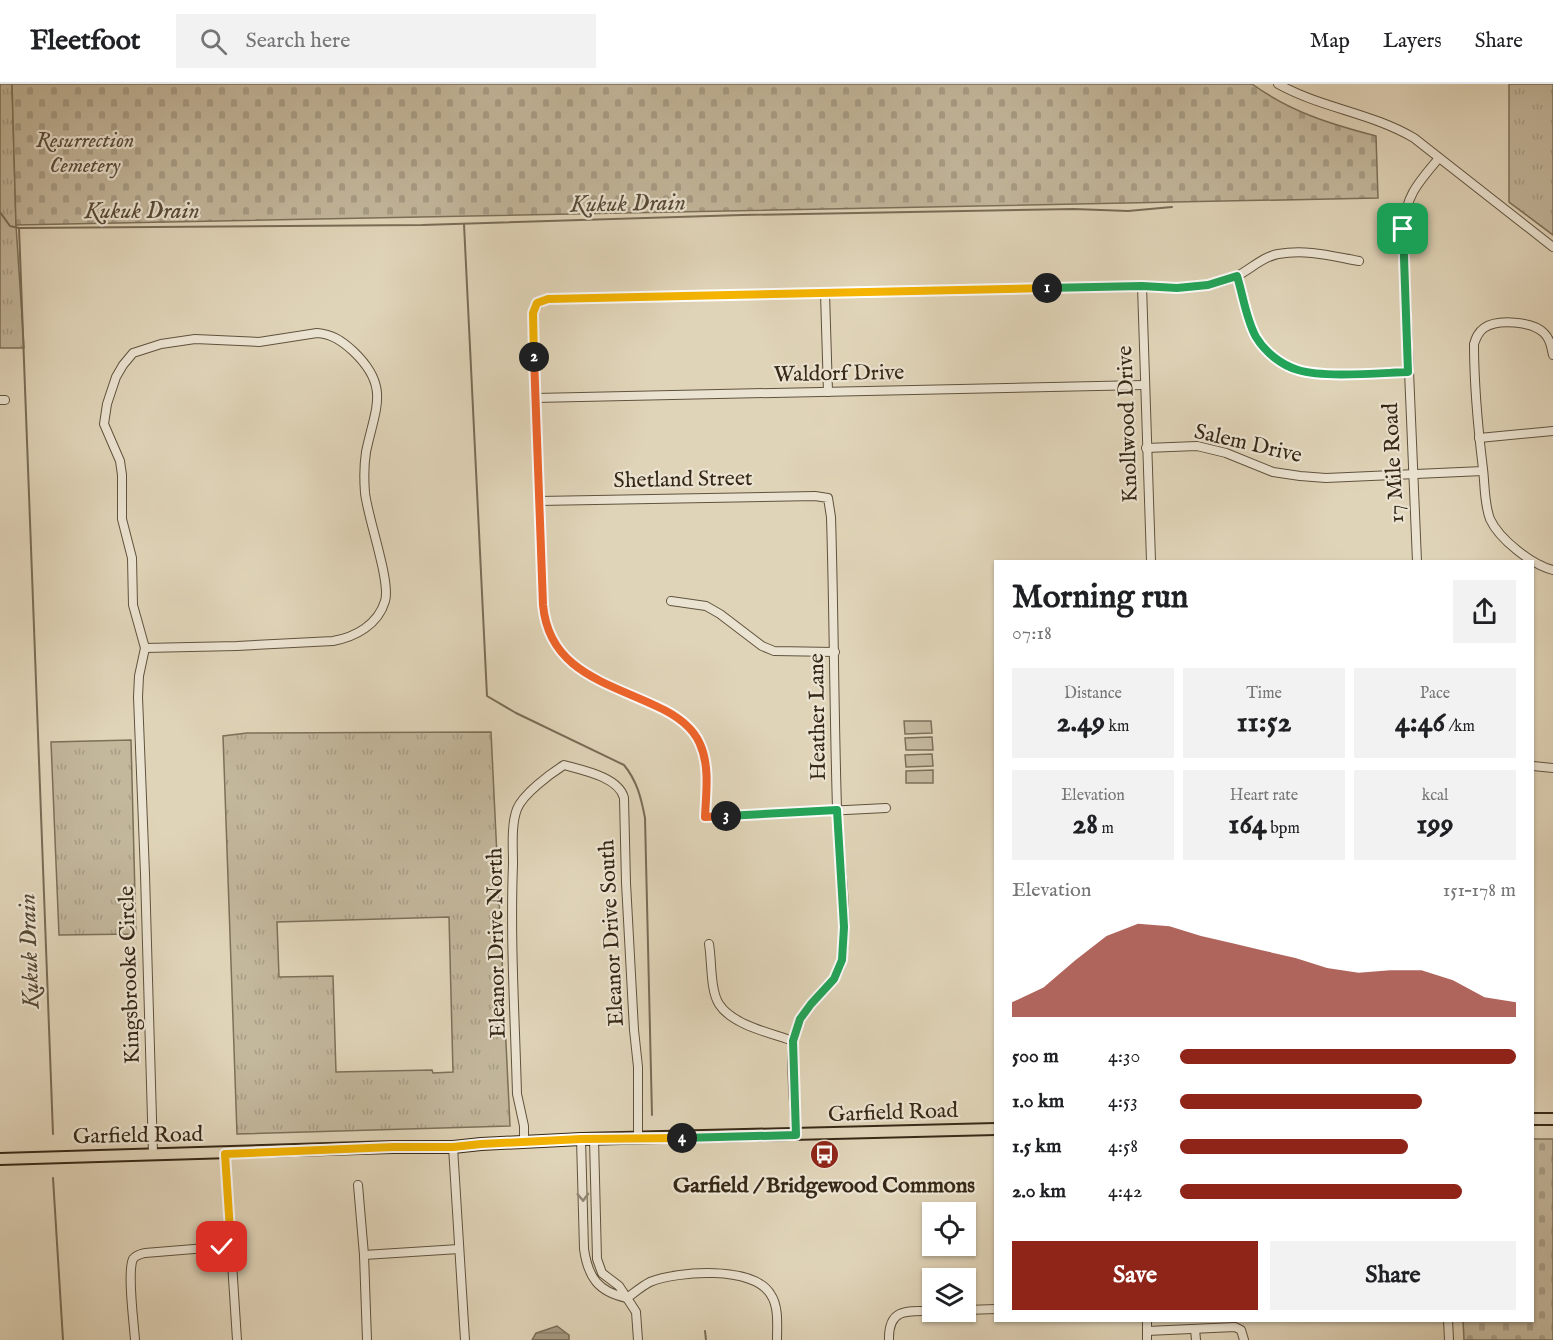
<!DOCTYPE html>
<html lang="en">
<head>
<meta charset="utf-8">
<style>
	:root { --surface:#fff; --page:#f2f2f2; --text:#202124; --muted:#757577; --line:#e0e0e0; --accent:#8f2418 }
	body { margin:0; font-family:"IM FELL English",serif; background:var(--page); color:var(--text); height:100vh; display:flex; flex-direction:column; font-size:22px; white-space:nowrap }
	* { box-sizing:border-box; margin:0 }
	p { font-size:20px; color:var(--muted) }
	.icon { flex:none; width:33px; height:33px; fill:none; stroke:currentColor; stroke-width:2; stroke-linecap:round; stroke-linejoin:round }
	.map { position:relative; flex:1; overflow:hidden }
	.sheet { position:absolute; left:994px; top:476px; width:540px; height:762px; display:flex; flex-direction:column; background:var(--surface); border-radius:0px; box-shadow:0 2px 4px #0004 }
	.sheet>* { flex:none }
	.tools { position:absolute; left:922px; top:1118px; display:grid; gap:12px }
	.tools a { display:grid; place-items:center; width:54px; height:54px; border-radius:0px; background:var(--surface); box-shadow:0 2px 4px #0004; font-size:30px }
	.pin { position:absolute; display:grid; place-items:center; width:51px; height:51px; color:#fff; margin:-26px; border-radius:12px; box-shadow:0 3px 9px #0006 }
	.km { position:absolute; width:30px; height:30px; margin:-15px; border-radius:50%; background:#222; color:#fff; font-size:16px; line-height:30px; text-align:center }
	.round { display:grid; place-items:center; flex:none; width:63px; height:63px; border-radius:0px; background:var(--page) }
	.overview { display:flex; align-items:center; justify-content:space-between; height:102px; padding:0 18px }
	h1 { font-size:33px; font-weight:700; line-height:45px }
	.figures { display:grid; grid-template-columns:repeat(3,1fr); gap:9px; height:102px; padding:6px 18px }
	.figures div { display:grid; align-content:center; border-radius:0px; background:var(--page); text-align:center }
	.figures b { font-size:30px; font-weight:700 }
	.figures small { font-size:16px; font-weight:400 }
	.figures p { font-size:16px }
	.chart { height:168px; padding:12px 18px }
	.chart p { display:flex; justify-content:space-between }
	.chart svg { width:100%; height:108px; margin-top:6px; fill:var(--accent); opacity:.7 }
	.primary-button { display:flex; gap:12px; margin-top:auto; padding:12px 18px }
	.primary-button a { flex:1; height:69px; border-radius:0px; background:var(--accent); color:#fff; font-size:24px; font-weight:700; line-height:69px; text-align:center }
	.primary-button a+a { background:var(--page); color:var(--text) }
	ul { padding:0 18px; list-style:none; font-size:20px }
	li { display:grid; grid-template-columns:96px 72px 1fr; align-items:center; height:45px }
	li i { height:15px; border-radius:8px; background:var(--accent) }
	header { display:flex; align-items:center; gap:36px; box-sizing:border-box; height:84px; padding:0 30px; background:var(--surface); border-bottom:2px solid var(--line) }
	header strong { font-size:28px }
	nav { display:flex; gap:33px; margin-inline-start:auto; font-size:21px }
	.search { width:420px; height:54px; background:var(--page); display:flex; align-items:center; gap:15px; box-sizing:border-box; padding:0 21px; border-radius:0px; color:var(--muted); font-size:22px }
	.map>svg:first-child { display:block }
</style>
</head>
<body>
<header>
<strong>Fleetfoot</strong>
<div class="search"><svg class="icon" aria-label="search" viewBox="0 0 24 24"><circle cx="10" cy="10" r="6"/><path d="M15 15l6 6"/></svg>Search here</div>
<nav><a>Map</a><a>Layers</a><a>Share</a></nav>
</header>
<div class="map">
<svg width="1553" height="1256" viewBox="0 0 1553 1256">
	<defs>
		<pattern id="grass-tufts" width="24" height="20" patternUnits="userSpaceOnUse" patternTransform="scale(1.5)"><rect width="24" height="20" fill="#c3b79c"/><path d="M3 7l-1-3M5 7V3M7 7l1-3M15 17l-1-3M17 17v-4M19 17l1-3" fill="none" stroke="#a89d86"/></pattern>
		<pattern id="cemetery-stones" width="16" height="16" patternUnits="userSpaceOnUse" patternTransform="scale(1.5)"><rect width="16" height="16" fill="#c3b79c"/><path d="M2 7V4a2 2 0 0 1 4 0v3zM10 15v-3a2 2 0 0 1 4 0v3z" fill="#a89d86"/></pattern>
		<pattern id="water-rules" width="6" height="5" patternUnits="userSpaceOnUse" patternTransform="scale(1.5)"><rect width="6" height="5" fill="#a69a81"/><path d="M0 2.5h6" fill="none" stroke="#887e69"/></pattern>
	</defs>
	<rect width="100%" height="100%" fill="#e0d4b8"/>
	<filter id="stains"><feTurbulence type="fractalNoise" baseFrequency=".00333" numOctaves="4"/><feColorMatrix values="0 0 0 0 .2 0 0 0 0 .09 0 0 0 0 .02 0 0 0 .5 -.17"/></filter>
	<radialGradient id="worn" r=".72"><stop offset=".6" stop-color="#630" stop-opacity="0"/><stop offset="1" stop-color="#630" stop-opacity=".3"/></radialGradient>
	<g fill="url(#grass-tufts)" stroke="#7c7059" stroke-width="1.5" fill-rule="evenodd">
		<polygon points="0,0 12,0 16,141 24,264 0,264"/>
		<polygon points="1509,0 1553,0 1553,151 1509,118"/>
		<path d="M491,648L510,1042L237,1050L223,652L247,649ZM449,833L453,988L433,989L432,986L336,988L333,892L279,893L277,838Z"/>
		<polygon points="131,656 136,850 59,851 51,658"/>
	</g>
	<g fill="url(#cemetery-stones)" stroke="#7c7059" stroke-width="1.5">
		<path d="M12,0H1252C1291,28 1330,40 1376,52L1378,114L16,141Z"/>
		<polygon points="1533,1055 1553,1055 1553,1256 1464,1256 1463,1236 1533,1236"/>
	</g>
	<g fill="#c3b79c" stroke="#7c7059" stroke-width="1.5">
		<polygon points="904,637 931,637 932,649 905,650"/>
		<polygon points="932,653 933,666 906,666 905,654"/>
		<polygon points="932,670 933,682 906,683 905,671"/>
		<polygon points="933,686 933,699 906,699 906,687"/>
	</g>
	<polygon fill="url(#water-rules)" stroke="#796c56" stroke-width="1.5" points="557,1242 569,1251 569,1256 532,1256 536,1249"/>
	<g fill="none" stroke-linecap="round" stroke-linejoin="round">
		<g stroke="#796c56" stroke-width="2">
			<polyline points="0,128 10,142 19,144 422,141 742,131 1074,125 1128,127 1172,123"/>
			<path d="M464,140L487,612L516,629L624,681C637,697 641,713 645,734L652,1031"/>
			<polyline points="19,144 53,1050"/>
			<polyline points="53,1094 63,1256"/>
			<polyline points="705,1247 706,1256"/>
		</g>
		<defs>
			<g id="minor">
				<path d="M1278,0C1321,24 1372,29 1414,54L1553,163"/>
				<path d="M1237,192C1243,211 1246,235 1256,253C1265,268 1281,281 1298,286C1324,294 1379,289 1408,288"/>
				<polyline points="1142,202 1151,477"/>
				<polyline points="825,209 828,308"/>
				<path d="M317,249C332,250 342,257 353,267C391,303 375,324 366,368C364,381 364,396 365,409C368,435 391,498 385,517C378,541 355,553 333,557L237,562L145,564L133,521L132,474L122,435V391L120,377L104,340L107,320L116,293L123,281L133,269L161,260L195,255L259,258Z"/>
				<path d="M1553,271C1551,262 1550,255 1544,249C1532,237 1497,235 1484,244C1478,248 1476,254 1474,260C1474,302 1478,344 1483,385C1485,401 1484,419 1490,435C1499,455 1532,481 1553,486"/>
				<polyline points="535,314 1144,301"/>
				<polyline points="0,316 5,316"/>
				<polyline points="1479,354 1553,347"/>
				<polyline points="1146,364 1197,362 1226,369 1273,388 1300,392 1326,394 1483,387"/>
				<path d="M539,417L815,412L828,414L831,433C834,530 834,627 837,724C838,772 849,828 842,875C838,901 813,912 801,934C786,959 795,1020 796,1051"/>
				<path d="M1417,477L1403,145C1406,111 1418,99 1439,74"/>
				<polyline points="671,517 706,522 720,530 762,562 774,567 835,568"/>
				<polyline points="145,564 139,592 138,613 145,790 153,1070"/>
				<polyline points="1533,682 1553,684"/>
				<path d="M886,724L705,733C706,710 710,682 700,660C692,641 673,630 656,622C606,598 548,585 543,521L533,237C533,222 539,216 553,215L1142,202C1174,204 1207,206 1237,192C1251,185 1262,173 1278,170C1307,165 1331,172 1359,177"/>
				<path d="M709,860C712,877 710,906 719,920C732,941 771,949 793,957"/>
				<path d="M581,1055L584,1165C588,1193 598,1208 627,1214L619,1202L602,1189L597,1175L594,1055"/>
				<path d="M524,1058V1042L517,1010C515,934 510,856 513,780C513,763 511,741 517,725C523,710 550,690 564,681C582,686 619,693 624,714L626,799L634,946L638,983V1054"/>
				<polyline points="453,1063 465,1256"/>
				<polyline points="225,1070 237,1256"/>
				<polyline points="358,1101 364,1171 367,1256"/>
				<polyline points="364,1171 459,1165"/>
				<polyline points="966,1226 996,1225"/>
				<polyline points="1147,1236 1147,1256"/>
				<polyline points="1448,1236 1449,1256"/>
				<polyline points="1195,1245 1196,1256"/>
				<polyline points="1147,1247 1235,1243 1241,1246 1244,1256"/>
				<path d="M135,1256C134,1240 127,1188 133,1175C136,1171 141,1170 145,1169L231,1162"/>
				<path d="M638,1256L636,1228L627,1214C634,1209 642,1202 650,1198C677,1187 754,1181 771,1211C779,1223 777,1242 777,1256"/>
				<path d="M889,1256C888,1220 913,1228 940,1227"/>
			</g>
			<g id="major">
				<polyline points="1533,1035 1553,1035"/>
				<polyline points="0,1075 393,1063 453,1063 481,1060 581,1055 996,1045"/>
			</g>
		</defs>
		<use href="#minor" stroke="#60533e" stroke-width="10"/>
		<use href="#major" stroke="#362816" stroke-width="14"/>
		<use href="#minor" stroke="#ebe3d1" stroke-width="8"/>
		<use href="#major" stroke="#e0d4b8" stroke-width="10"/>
	</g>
	<defs><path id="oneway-chevron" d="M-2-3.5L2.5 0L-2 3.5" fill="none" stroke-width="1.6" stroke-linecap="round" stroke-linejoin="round" transform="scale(1.5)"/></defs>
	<use stroke="#908674" href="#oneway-chevron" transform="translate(583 1113) rotate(88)"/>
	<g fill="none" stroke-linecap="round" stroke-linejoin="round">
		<defs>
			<path id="split-1" d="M1047,204L1142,202L1177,204L1208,201L1237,192C1243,211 1246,235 1256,253C1265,268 1281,281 1298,286C1324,294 1379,289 1408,288L1403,145"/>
			<polyline id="split-2" points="534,273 533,229 537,219 548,215 1047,204"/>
			<path id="split-3" d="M534,273L543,521C549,586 605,598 656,622C674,630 692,641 700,660C710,682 706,710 705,733L726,732"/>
			<polyline id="split-4" points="682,1054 796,1051 793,957 800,935 811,920 834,895 842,876 844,843 837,726 726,732"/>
			<polyline id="split-5" points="222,1163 231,1162 225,1070 393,1063 453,1063 481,1060 581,1055 682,1054"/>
		</defs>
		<use href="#split-1" stroke="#fff" stroke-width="12"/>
		<use href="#split-2" stroke="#fff" stroke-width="12"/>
		<use href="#split-3" stroke="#fff" stroke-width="12"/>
		<use href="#split-4" stroke="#fff" stroke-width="12"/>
		<use href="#split-5" stroke="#fff" stroke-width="12"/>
		<use href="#split-1" stroke="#22a559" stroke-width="8"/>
		<use href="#split-2" stroke="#f5b400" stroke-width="8"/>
		<use href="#split-3" stroke="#f0652b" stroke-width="8"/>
		<use href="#split-4" stroke="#22a559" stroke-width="8"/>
		<use href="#split-5" stroke="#f5b400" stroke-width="8"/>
	</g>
	<defs>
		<symbol id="bus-disc" viewBox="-11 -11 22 22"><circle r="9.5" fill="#8f2418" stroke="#ebe3d1"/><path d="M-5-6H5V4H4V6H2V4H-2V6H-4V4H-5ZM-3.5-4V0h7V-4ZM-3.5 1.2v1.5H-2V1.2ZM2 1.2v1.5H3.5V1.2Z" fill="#fff"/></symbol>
	</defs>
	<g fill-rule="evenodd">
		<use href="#bus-disc" x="808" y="1054" width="33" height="33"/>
	</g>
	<g text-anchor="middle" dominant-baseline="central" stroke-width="4.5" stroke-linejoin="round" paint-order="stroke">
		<g font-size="22" font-style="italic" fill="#594c38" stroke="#ebe3d1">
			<text x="85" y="57">Resurrection<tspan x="85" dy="25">Cemetery</tspan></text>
		</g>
		<g font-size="22" fill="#362816" stroke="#ebe3d1">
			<text transform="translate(839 290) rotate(-1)">Waldorf Drive</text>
			<text transform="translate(1128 340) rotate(-92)">Knollwood Drive</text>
			<text transform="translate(1248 360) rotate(13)">Salem Drive</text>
			<text transform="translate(1394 379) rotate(-93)">17 Mile Road</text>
			<text transform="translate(683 396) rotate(-1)">Shetland Street</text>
			<text transform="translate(818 633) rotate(-91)">Heather Lane</text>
			<text transform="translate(612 849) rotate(-93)">Eleanor Drive South</text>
			<text transform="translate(497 859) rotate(-91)">Eleanor Drive North</text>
			<text transform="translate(130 891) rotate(-92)">Kingsbrooke Circle</text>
			<text transform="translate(893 1029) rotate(-2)">Garfield Road</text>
			<text transform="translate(138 1052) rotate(-1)">Garfield Road</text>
		</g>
		<g font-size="22" font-weight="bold" fill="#362816" stroke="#ebe3d1">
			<text x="824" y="1102">Garfield / Bridgewood Commons</text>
		</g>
		<g font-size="24" font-style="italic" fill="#584a36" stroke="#ebe3d1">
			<text transform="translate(628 120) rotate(-1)">Kukuk Drain</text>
			<text x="142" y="127">Kukuk Drain</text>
			<text transform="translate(30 867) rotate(-92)">Kukuk Drain</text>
		</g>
	</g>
	<rect width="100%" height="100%" filter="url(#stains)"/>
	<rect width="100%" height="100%" fill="url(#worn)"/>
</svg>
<div class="tools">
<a><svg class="icon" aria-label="locate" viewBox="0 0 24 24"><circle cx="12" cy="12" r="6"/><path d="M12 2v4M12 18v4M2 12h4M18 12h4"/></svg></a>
<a><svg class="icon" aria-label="layers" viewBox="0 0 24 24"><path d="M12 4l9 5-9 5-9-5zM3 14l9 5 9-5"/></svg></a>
</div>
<div class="pin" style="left:1403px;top:145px;background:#1e9e55"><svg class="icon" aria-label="arrive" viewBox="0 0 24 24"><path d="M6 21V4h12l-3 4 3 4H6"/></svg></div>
<div class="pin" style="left:222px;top:1163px;background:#d93025"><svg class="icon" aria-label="check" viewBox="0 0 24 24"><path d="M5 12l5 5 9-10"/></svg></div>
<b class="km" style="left:1047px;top:204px">1</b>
<b class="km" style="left:534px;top:273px">2</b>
<b class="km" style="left:726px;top:732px">3</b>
<b class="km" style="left:682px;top:1054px">4</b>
<section class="sheet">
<div class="overview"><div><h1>Morning run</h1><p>07:18</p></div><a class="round"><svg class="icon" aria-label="share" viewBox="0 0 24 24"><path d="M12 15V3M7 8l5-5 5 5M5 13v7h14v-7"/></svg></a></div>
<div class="figures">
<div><p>Distance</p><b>2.49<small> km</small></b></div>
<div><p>Time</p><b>11:52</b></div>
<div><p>Pace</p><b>4:46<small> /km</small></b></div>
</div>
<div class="figures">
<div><p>Elevation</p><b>28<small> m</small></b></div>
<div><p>Heart rate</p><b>164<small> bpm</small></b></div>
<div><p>kcal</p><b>199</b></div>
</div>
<div class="chart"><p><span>Elevation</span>151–178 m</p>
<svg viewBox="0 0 160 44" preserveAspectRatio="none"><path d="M0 44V38L10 32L20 21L30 11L40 6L50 7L60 11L70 14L80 17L90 20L100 24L110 26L120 25L130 25L140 29L150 36L160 38V44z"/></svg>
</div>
<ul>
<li><b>500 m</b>4:30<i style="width:100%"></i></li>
<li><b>1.0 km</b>4:53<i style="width:72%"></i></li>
<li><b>1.5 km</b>4:58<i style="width:68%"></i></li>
<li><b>2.0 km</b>4:42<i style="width:84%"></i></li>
</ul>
<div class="primary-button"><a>Save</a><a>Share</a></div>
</section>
</div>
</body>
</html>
